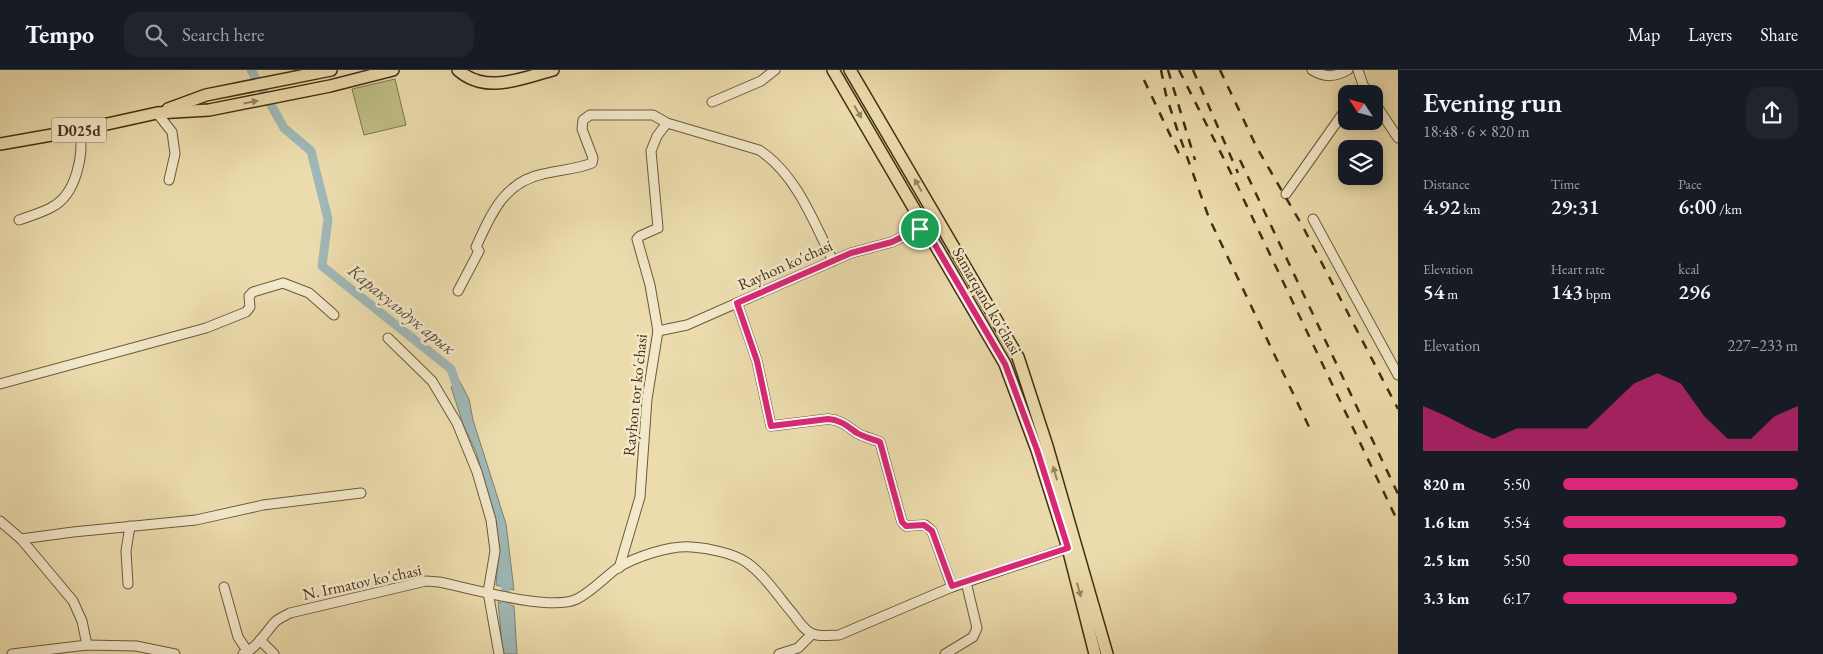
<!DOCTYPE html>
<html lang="en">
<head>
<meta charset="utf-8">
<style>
	:root { --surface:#171b24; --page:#20242c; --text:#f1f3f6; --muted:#9ea1a6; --line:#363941; --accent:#db2777 }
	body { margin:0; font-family:"EB Garamond",serif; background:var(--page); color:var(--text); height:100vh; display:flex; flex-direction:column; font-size:19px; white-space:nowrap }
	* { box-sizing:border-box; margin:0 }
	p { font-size:16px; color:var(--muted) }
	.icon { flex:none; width:28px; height:28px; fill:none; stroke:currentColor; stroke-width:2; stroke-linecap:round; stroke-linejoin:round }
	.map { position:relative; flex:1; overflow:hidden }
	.drawer { display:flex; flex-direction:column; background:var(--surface); width:425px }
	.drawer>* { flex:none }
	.needle { width:32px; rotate:306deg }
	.buttons { position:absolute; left:1338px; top:15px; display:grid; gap:10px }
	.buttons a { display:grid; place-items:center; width:45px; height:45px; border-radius:10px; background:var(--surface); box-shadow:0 2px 12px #0003; font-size:25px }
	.pin { position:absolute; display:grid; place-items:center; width:42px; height:42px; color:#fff; margin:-21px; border:2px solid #fff; border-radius:50%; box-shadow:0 1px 5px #0007 }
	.round { display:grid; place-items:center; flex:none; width:52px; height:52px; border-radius:15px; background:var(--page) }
	.summary { display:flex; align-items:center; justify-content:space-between; height:85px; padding:0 25px }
	h1 { font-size:28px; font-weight:600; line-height:38px }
	.metrics { display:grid; grid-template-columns:repeat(3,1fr); gap:8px; height:85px; padding:5px 25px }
	.metrics div { display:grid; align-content:center }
	.metrics b { font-size:21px; font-weight:600 }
	.metrics small { font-size:14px; font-weight:400 }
	.metrics p { font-size:14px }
	.chart { height:140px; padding:10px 25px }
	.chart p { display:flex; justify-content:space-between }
	.chart svg { width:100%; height:90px; margin-top:5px; fill:var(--accent); opacity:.7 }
	ul { padding:0 25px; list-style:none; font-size:16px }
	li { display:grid; grid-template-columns:80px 60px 1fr; align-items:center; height:38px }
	li i { height:12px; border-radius:6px; background:var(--accent) }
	header { display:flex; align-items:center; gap:30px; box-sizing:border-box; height:70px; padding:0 25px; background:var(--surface); border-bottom:1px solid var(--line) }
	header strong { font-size:24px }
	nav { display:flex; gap:28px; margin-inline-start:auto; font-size:18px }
	.search { width:350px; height:45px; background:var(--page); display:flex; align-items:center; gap:12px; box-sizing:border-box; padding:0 18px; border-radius:15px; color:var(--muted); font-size:19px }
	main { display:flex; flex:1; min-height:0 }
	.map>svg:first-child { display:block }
</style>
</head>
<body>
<header>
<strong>Tempo</strong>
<div class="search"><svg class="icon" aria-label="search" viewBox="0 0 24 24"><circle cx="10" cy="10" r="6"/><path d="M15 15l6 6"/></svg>Search here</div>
<nav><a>Map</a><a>Layers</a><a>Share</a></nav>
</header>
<main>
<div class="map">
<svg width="1398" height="584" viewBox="0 0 1398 584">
	<rect width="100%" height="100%" fill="#ecdcad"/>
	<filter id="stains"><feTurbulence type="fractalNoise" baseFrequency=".004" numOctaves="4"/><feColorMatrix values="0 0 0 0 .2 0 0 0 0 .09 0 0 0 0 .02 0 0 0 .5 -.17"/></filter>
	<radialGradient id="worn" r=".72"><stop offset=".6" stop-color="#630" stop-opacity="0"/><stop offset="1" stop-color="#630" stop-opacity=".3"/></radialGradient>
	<polygon fill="#bfbe85" stroke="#80764c" points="395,9 406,55 364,65 352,19"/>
	<g fill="#9fb8b7" stroke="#7a8176">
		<polygon points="459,310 469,329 473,350 506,454 514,520 496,515 499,481 496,451 476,382 463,354 451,317"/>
		<polygon points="498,532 514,536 517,584 503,584"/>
	</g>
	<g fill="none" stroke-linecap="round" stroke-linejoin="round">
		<g stroke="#9fb8b7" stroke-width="9">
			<polyline points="251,0 284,58 311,81 328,149 322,196 451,299 459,323"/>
			<polyline points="505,507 507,544"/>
		</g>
		<defs>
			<g id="minor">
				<path d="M1312,0C1325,8 1335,7 1348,0"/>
				<polyline points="1358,0 1363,15 1369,24"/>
				<polyline points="712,32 761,11 775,0"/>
				<polyline points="1374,32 1398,68"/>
				<polyline points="157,43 172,62 175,84 169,110"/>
				<polyline points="1286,124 1346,39"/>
				<polyline points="1313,149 1398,305"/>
				<path d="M19,150C29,146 42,143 52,137C76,125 84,85 80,60"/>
				<path d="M458,221L479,181L476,177C491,144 504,112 543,104C559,100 578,99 592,93L593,88L582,59L583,50L590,45H653L667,53L759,80C796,104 814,152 833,191"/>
				<path d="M737,233L757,291L771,356L828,349C841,350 847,356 857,363C864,367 873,369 880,372L902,452L906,456L925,455L932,461L952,517"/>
				<polyline points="658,261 687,255 851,183 892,172 925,156"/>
				<polyline points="388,268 432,311 457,353 477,402 491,450 495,481 488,522 499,584"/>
				<polyline points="0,314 206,258 246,242 250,237 249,226 253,222 283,213 309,223 334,245"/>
				<polyline points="0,451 21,469 73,531 82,551 87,575"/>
				<polyline points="21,469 73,462 196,450 263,435 361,423"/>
				<polyline points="619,498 640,427 647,329 658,261 650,215 637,169 640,166 658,158 651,81 657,66 667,53"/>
				<polyline points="128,514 126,481 130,456"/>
				<polyline points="224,517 238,567 248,582"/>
				<polyline points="260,570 274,584"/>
				<polyline points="12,584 87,575 136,576 175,584"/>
				<path d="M243,584C257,578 265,563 275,552C279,548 285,546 290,543L426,511L439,512C470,518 550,542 577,529C591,522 603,509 616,499C634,487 670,475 692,477C707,478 733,483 746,492C764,504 780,529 794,545C799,552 805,561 813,564C821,567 831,565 839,565L952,517L1068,478"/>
				<polyline points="779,584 798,578 812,564"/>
				<polyline points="945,584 973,567 977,558 966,512"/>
			</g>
			<g id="major">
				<path d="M458,0C486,25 522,8 553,0"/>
				<polyline points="833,0 1005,294 1037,380 1068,478 1095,584"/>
				<polyline points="850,0 1018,287 1047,376 1107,584"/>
				<polyline points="168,39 206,25 331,0"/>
				<polyline points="0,74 80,60 157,43 209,40 330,16 393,0"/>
			</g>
		</defs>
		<use href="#minor" stroke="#6c5a3a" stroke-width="11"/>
		<use href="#major" stroke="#422e14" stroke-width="14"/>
		<use href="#minor" stroke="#f3e8ca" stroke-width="9"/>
		<use href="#major" stroke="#ecdcad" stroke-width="11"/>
		<g stroke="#422e14" stroke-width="2.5" stroke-dasharray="9 9" stroke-linecap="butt">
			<polyline points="1161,0 1166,25 1177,59 1209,148 1311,361"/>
			<polyline points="1168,0 1195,90"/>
			<polyline points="1179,0 1232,105 1398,452"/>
			<polyline points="1193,0 1238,103"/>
			<polyline points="1220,0 1257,78 1303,157 1398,339"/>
			<polyline points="1144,10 1182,90"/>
			<polyline points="1240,90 1398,424"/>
		</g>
	</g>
	<defs><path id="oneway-solid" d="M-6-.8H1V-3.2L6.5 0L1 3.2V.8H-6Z" transform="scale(1.25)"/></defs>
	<g fill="#978560">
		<use href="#oneway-solid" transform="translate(251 32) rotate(-11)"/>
		<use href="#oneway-solid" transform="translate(858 42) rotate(60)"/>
		<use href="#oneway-solid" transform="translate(918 115) rotate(-120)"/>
		<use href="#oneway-solid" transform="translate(1055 403) rotate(-106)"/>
		<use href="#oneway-solid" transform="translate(1079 520) rotate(75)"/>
	</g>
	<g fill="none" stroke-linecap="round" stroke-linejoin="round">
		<defs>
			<path id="route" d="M924,156L1005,294L1037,380L1068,478L952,516L932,461L924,455L906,456L902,452L880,372C873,369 864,367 857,363C847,356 841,350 828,349L771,356L757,291L737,233L851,183L892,172Z"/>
		</defs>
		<use href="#route" stroke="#fff" stroke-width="10"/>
		<use href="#route" stroke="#db2777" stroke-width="6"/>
	</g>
	<g text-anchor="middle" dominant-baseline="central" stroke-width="5" stroke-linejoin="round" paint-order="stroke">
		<rect fill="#f3e8ca" stroke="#77664b" stroke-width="1" x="51.5" y="47.5" width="55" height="25" rx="4"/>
		<g font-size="15" font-weight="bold" fill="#422e14">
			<text x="79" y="60">D025d</text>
		</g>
		<g font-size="16" fill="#422e14" stroke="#f3e8ca">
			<text transform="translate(785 195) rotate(-24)">Rayhon ko'chasi</text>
			<text transform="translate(987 231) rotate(60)">Samarqand ko'chasi</text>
			<text transform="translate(635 325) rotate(-84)">Rayhon tor ko'chasi</text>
			<text transform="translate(362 512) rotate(-12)">N. Irmatov ko'chasi</text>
		</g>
		<g font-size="18" font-style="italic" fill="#59503d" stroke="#f3e8ca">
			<text transform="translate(402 239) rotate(39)">Каракульдук арык</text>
		</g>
	</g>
	<rect width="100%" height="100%" filter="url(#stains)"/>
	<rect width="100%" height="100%" fill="url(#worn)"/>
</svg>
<div class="buttons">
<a><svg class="needle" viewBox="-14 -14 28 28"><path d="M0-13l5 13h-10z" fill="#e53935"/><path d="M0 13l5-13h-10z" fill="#9ea1a6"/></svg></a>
<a><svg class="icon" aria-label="layers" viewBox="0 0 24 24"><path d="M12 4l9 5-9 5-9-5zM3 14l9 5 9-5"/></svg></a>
</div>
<div class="pin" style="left:920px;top:159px;background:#1e9e55"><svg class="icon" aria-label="arrive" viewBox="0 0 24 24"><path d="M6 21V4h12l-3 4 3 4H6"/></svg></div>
</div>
<section class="drawer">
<div class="summary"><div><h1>Evening run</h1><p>18:48 · 6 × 820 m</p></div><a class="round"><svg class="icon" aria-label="share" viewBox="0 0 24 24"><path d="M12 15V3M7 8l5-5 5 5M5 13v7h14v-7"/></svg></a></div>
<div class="metrics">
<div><p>Distance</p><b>4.92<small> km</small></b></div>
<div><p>Time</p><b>29:31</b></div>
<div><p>Pace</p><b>6:00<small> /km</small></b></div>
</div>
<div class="metrics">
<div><p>Elevation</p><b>54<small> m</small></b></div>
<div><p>Heart rate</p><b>143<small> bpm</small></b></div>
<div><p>kcal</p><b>296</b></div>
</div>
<div class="chart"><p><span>Elevation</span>227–233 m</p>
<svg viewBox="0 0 160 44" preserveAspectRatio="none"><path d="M0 44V22L10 27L20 33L30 38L40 33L50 33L60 33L70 33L80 22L90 11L100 6L110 11L120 27L130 38L140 38L150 27L160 22V44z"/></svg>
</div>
<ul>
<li><b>820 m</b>5:50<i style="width:100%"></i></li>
<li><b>1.6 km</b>5:54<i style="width:95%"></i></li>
<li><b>2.5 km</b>5:50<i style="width:100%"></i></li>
<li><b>3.3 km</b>6:17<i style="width:74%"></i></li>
</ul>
</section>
</main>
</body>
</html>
